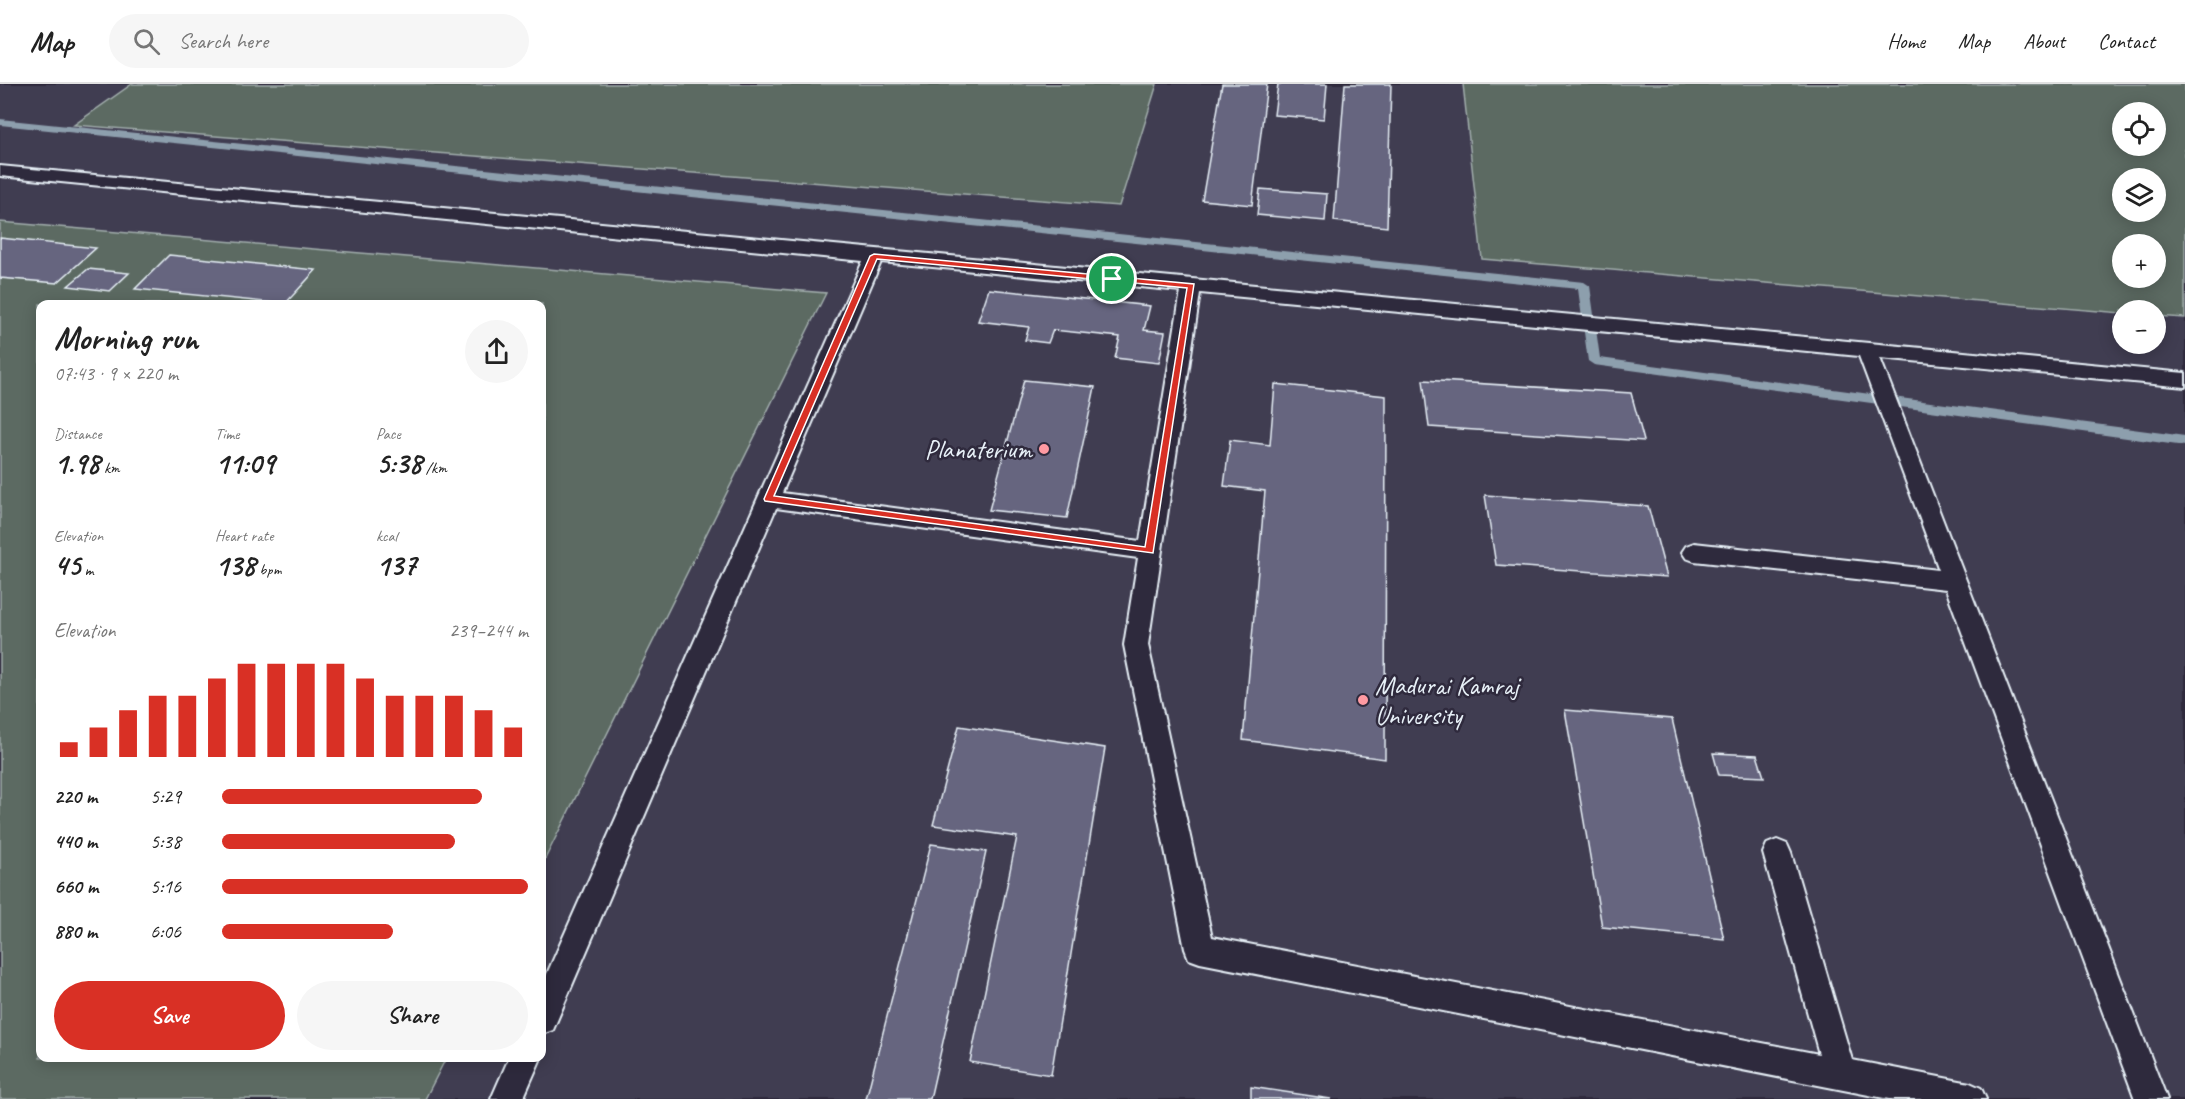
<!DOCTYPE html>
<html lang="en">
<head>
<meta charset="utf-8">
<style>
	:root { --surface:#fff; --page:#f6f6f6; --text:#222; --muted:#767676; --line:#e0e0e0; --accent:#d93025 }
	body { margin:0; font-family:Caveat,sans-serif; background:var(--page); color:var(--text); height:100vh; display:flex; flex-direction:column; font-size:22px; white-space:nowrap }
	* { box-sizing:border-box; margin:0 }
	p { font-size:20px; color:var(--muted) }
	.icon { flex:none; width:33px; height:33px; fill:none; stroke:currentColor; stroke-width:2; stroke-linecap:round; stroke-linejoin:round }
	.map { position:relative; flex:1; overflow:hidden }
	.side { position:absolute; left:36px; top:216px; width:510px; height:762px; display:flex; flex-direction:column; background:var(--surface); border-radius:12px; box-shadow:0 3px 15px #0003 }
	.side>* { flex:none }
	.controls { position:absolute; left:2112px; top:18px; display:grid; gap:12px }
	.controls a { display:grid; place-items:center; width:54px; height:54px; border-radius:50%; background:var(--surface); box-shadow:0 3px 15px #0003; font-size:30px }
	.pin { position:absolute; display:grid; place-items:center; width:51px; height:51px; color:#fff; margin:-26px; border:3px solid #fff; border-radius:50%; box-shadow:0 2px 6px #0007 }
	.round { display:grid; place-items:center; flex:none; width:63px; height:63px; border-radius:32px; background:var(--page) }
	.head { display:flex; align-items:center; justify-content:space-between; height:102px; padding:0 18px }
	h1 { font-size:33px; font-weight:800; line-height:45px }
	.metrics { display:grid; grid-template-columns:repeat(3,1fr); gap:9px; height:102px; padding:6px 18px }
	.metrics div { display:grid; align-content:center }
	.metrics b { font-size:30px; font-weight:800 }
	.metrics small { font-size:16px; font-weight:400 }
	.metrics p { font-size:16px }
	.chart { height:168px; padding:12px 18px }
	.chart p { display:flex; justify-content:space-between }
	.chart svg { width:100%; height:108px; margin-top:6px; stroke:var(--accent); stroke-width:6 }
	.cta { display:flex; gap:12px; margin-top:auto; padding:12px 18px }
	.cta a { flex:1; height:69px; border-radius:36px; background:var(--accent); color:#fff; font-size:24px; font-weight:800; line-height:69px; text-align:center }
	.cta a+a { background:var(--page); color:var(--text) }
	ul { padding:0 18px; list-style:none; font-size:20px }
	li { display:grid; grid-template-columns:96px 72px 1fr; align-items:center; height:45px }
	li i { height:15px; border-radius:8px; background:var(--accent) }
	header { display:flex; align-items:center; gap:36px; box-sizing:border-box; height:84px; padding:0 30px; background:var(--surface); border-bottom:2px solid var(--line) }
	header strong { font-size:28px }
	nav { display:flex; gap:33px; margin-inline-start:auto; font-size:21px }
	.search { width:420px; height:54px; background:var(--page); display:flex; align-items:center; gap:15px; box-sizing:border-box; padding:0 21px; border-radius:33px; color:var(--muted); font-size:22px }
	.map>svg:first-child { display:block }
</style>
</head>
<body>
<header>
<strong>Map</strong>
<div class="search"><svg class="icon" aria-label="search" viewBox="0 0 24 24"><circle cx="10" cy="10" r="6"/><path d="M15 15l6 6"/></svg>Search here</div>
<nav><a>Home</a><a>Map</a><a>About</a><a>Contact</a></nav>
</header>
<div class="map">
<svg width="2185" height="1015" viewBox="0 0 2185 1015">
	<rect width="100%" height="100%" fill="#2f2a3d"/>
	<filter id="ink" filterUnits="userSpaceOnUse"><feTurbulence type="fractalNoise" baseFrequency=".0167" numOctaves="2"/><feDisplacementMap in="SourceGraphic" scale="12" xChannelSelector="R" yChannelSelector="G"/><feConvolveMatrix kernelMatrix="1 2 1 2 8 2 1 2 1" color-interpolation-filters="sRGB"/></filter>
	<g filter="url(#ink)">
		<path fill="#403c51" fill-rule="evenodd" d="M0,0H2185V1015H0ZM2122,28H2156V62H2122ZM2122,94H2156V128H2122ZM2122,160H2156V194H2122ZM40,220H542V974H40ZM2122,226H2156V260H2122Z"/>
		<g fill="#5c6b62" stroke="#a2aead" stroke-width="1.5" fill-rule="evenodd">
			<polygon points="132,0 1157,0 1119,122 74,41"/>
			<path d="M1463,0H2185V234L2156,232V226H2122V229L1482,175ZM2122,28H2156V62H2122ZM2122,94H2156V128H2122ZM2156,160V194H2122V160Z"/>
			<polygon points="0,138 826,209 542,781 542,220 40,220 40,974 446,974 425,1015 0,1015"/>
		</g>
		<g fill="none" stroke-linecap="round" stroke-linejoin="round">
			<polygon fill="#8d9fad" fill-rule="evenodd" points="0,35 1584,198 1590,202 1600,274 2185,352 2185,362 1594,281 1588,277 1578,205 0,41"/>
		</g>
		<g fill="#66657f" stroke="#e8f1f8" stroke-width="1.5">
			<polygon points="1222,0 1267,0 1252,121 1202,116"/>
			<polygon points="1278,0 1327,0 1324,35 1274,31"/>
			<polygon points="1345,0 1391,0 1387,143 1334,137"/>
			<polygon points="1260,105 1327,110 1325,137 1257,131"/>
			<polygon points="0,154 96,164 57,199 0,194"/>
			<polygon points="169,171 316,186 285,220 135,205"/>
			<polygon points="88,185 129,189 110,207 68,202"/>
			<polygon points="989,205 1150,222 1144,246 1165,248 1159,279 1115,274 1120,253 1053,246 1048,259 1025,256 1029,243 978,237"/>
			<polygon points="1024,296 1095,303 1067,434 989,426"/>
			<polygon points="1423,296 1631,309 1644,357 1429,343"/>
			<polygon points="1275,300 1386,312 1385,675 1243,656 1265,407 1224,402 1230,356 1270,361"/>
			<polygon points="1485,411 1648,422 1667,493 1496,481"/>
			<polygon points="1565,626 1672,635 1724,855 1602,843"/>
			<polygon points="959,642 1105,664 1051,991 970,978 1017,753 933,741"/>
			<polygon points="1713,669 1757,671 1764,693 1719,691"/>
			<polygon points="931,760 986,768 930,1015 866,1015"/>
			<polygon points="1251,1003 1331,1015 1251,1015"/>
		</g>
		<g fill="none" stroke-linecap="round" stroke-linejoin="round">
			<defs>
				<g id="service">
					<path d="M0,82L2185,289V303L1880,274L2167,1015H2135L1946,505L1694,477L1686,474L1682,468L1686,462L1694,459L1939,486L1859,272L1200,209L1148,561L1212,853L1819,970L1763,769L1767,760L1777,756L1787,760L1791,769L1852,976L1970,999L1981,1004L1986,1015H1889L1200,879L1189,875L1185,865L1124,561L1138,474L776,424L553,946L542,950V901L863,177L0,92ZM881,178L1181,207L1140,457L782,409Z"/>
					<polygon points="509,974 541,974 523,1015 491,1015"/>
				</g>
			</defs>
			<use href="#service" stroke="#e8f1f8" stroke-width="4"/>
			<use href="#service" fill="#2f2a3d" fill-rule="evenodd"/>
		</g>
	</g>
	<path fill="#d93025" stroke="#fff" stroke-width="1.5" fill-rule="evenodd" d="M874,170L1194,200L1153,469L765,417L764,415L870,172ZM877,175L1187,204L1145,463L774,412Z"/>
	<g fill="#ff9aa2" stroke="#2f2a3d" stroke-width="2">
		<circle cx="1044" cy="365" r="6"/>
		<circle cx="1363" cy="616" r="6"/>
	</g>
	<g text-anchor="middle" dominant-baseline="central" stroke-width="5" stroke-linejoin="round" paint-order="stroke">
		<g font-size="26" fill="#e8f1f8" stroke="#2f2a3d" text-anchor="end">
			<text x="1032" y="365">Planaterium</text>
			<text x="1375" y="601" text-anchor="start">Madurai Kamraj<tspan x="1375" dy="30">University</tspan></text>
		</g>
	</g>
</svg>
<div class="controls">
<a><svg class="icon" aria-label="locate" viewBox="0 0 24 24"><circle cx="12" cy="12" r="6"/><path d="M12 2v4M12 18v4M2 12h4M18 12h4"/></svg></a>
<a><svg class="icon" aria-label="layers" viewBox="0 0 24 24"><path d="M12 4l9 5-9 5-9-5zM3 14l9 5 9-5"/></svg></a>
<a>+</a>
<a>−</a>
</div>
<div class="pin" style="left:1112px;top:195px;background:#1e9e55"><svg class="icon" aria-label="arrive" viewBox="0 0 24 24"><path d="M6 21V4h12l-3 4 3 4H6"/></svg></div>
<section class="side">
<div class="head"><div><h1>Morning run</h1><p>07:43 · 9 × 220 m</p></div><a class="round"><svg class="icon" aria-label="share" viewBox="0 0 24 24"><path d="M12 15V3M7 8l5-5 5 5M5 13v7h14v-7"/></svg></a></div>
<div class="metrics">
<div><p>Distance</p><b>1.98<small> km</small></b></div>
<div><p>Time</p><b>11:09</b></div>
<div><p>Pace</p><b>5:38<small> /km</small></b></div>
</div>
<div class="metrics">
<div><p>Elevation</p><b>45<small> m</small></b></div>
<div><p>Heart rate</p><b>138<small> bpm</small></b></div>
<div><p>kcal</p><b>137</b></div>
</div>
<div class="chart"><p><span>Elevation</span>239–244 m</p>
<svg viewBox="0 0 160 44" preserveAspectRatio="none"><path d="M5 44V38M15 44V32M25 44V25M35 44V19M45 44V19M55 44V12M65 44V6M75 44V6M85 44V6M95 44V6M105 44V12M115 44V19M125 44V19M135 44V19M145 44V25M155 44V32"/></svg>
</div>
<ul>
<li><b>220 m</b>5:29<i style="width:85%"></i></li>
<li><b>440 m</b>5:38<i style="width:76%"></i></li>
<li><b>660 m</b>5:16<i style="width:100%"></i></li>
<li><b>880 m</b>6:06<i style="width:56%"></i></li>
</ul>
<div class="cta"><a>Save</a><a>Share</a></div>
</section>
</div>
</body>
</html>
